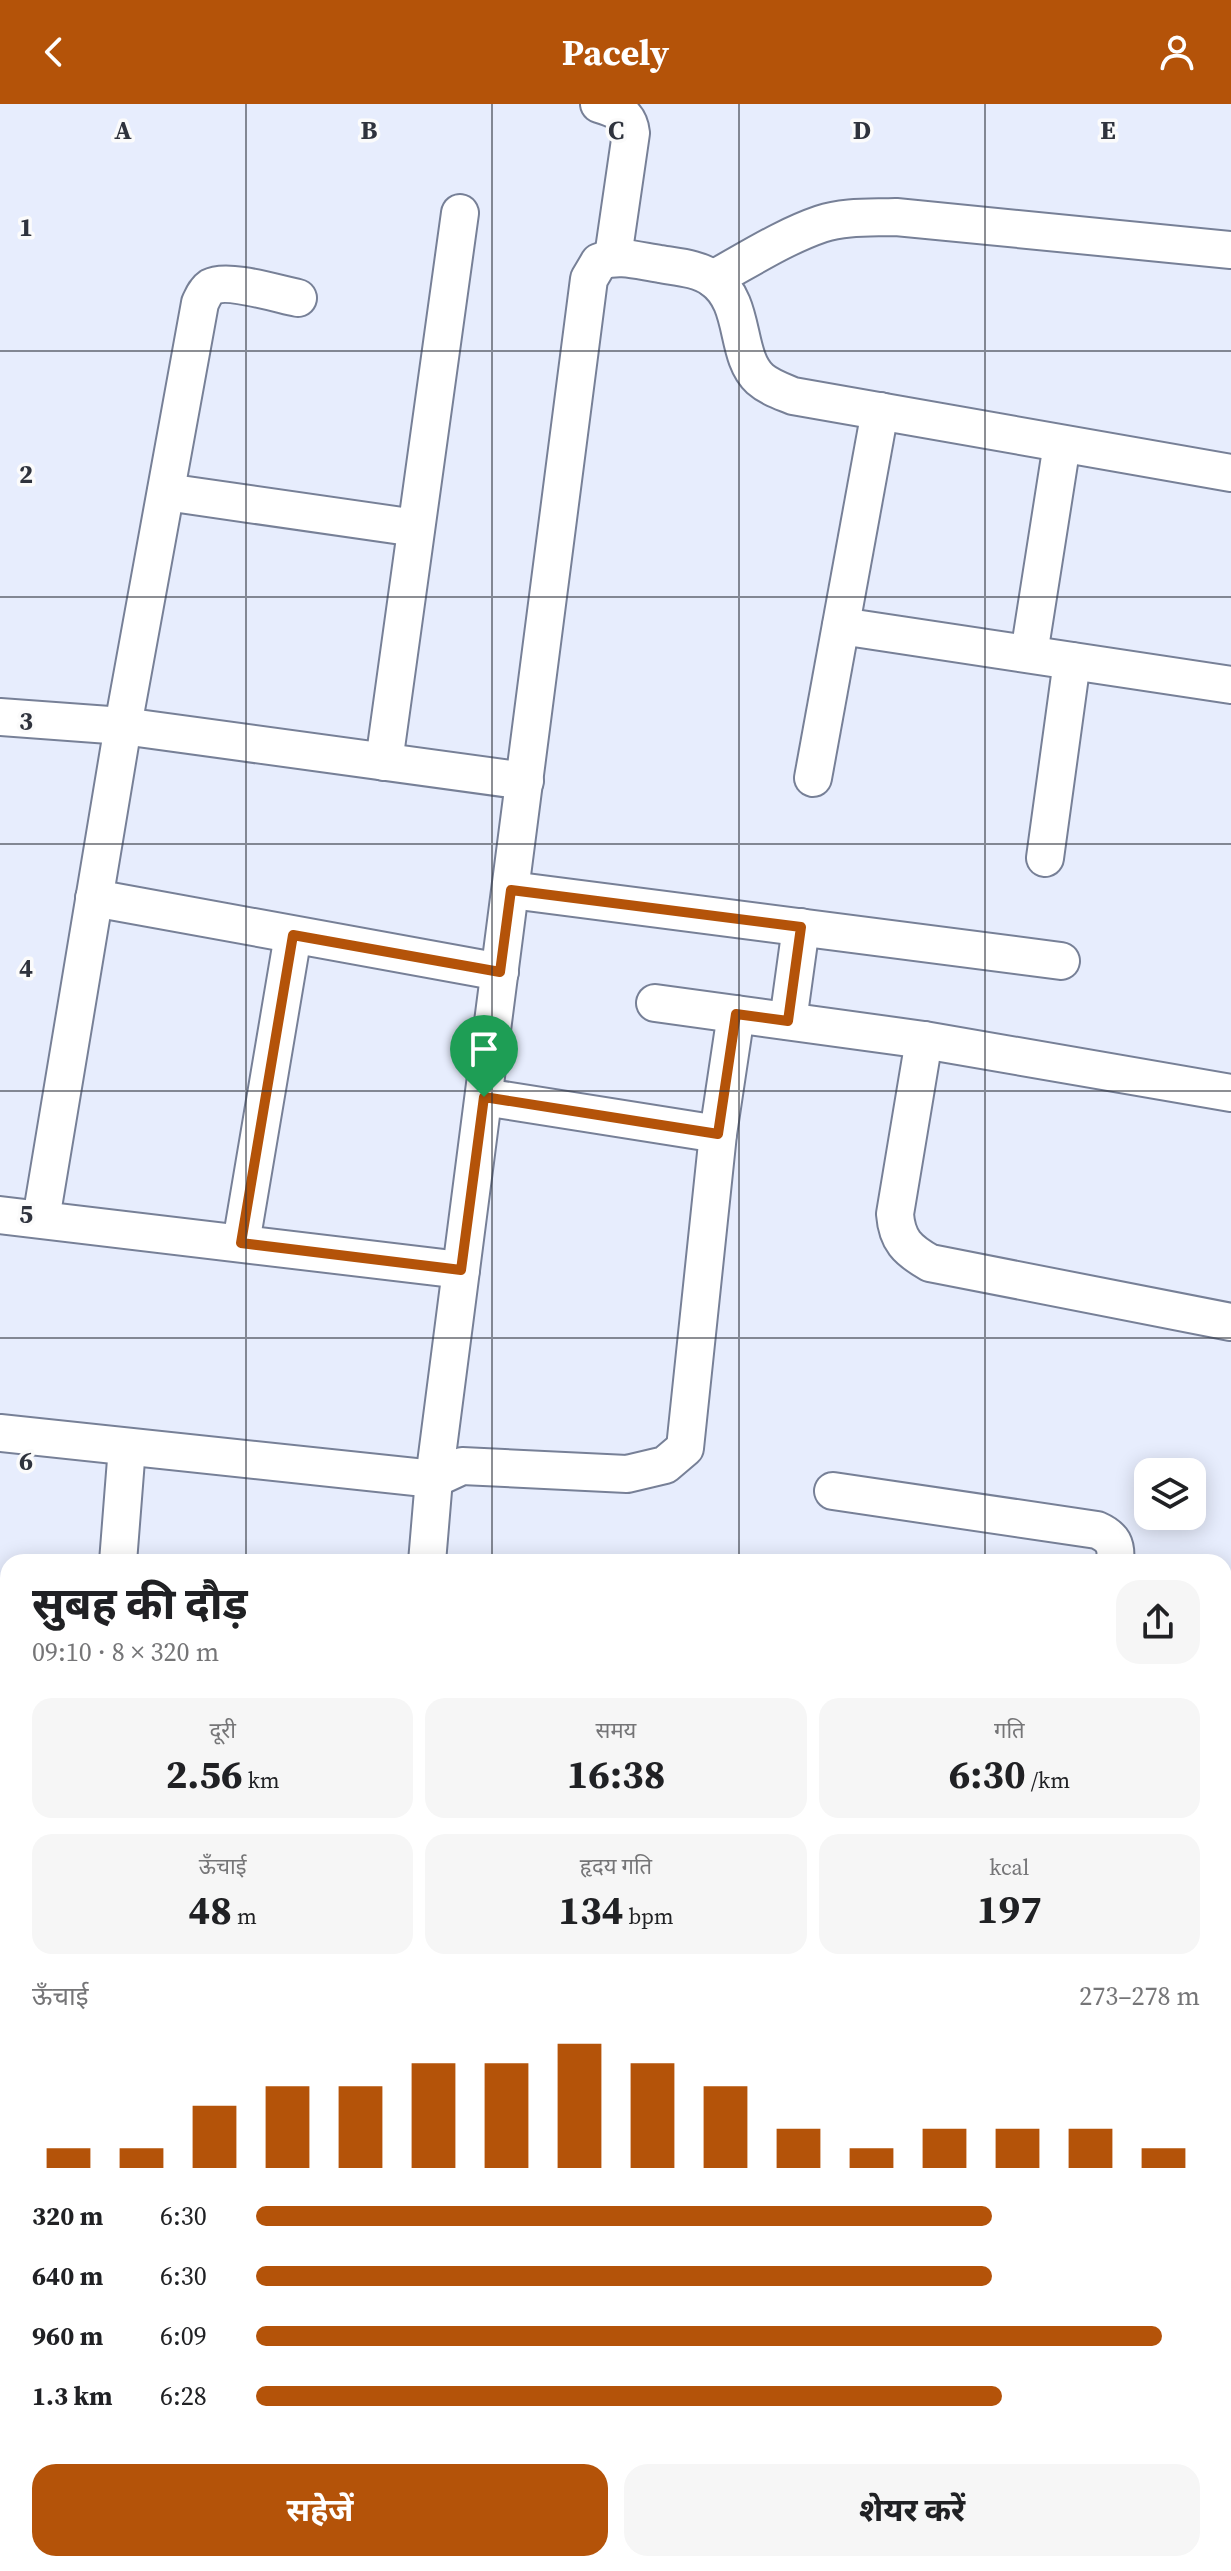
<!DOCTYPE html>
<html lang="hi">
<head>
<meta charset="utf-8">
<style>
	:root { --surface:#fff; --page:#f6f6f6; --text:#202124; --muted:#757577; --accent:#b45309 }
	body { margin:0; font-family:"Source Serif 4","Noto Sans Devanagari",serif; background:var(--page); color:var(--text); height:100vh; display:flex; flex-direction:column; font-size:30px; white-space:nowrap }
	* { box-sizing:border-box; margin:0 }
	p { font-size:26px; color:var(--muted) }
	.icon { flex:none; width:44px; height:44px; fill:none; stroke:currentColor; stroke-width:2; stroke-linecap:round; stroke-linejoin:round }
	.map { position:relative; flex:1; overflow:hidden }
	.panel { position:absolute; left:0px; top:1450px; width:1232px; height:1018px; display:flex; flex-direction:column; background:var(--surface); border-radius:24px 24px 0 0; box-shadow:0 4px 20px #0003 }
	.panel>* { flex:none }
	.buttons { position:absolute; left:1134px; top:1354px; display:grid; gap:16px }
	.buttons a { display:grid; place-items:center; width:72px; height:72px; border-radius:16px; background:var(--surface); box-shadow:0 4px 20px #0003; font-size:40px }
	.pin { position:absolute; display:grid; place-items:center; width:68px; height:68px; color:#fff; margin:-82px -34px; border-radius:50% 50% 50% 0; rotate:-45deg; box-shadow:0 0 8px #0007 }
	.pin .icon { rotate:45deg }
	.round { display:grid; place-items:center; flex:none; width:84px; height:84px; border-radius:24px; background:var(--page) }
	.summary { display:flex; align-items:center; justify-content:space-between; height:136px; padding:0 32px }
	h1 { font-size:44px; font-weight:700; line-height:60px }
	.figures { display:grid; grid-template-columns:repeat(3,1fr); gap:12px; height:136px; padding:8px 32px }
	.figures div { display:grid; align-content:center; border-radius:20px; background:var(--page); text-align:center }
	.figures b { font-size:40px; font-weight:700 }
	.figures small { font-size:22px; font-weight:400 }
	.figures p { font-size:22px }
	.chart { height:224px; padding:16px 32px }
	.chart p { display:flex; justify-content:space-between }
	.chart svg { width:100%; height:144px; margin-top:8px; stroke:var(--accent); stroke-width:6 }
	.button { display:flex; gap:16px; margin-top:auto; padding:16px 32px }
	.button a { flex:1; height:92px; border-radius:24px; background:var(--accent); color:#fff; font-size:32px; font-weight:700; line-height:92px; text-align:center }
	.button a+a { background:var(--page); color:var(--text) }
	ul { padding:0 32px; list-style:none; font-size:26px }
	li { display:grid; grid-template-columns:128px 96px 1fr; align-items:center; height:60px }
	li i { height:20px; border-radius:10px; background:var(--accent) }
	header { display:flex; justify-content:space-between; align-items:center; height:104px; padding:0 32px; background:var(--accent); color:#fff; font-size:36px; font-weight:700 }
	.map>svg:first-child { display:block }
</style>
</head>
<body>
<header><svg class="icon" aria-label="back" viewBox="0 0 24 24"><path d="M15 5l-7 7 7 7"/></svg>Pacely<svg class="icon" aria-label="person" viewBox="0 0 24 24"><circle cx="12" cy="8" r="4"/><path d="M4 21q1-7 8-7t8 7"/></svg></header>
<div class="map">
<svg width="1231" height="2467" viewBox="0 0 1231 2467">
	<rect width="100%" height="100%" fill="#e7edfd"/>
	<g fill="none" stroke-linecap="round" stroke-linejoin="round">
		<defs>
			<g id="lane">
				<polyline points="0,2360 8,2360"/>
				<polyline points="0,2442 8,2443"/>
				<polyline points="155,2460 216,2467"/>
				<polyline points="517,2467 518,2460"/>
				<polyline points="611,2467 612,2460"/>
				<polyline points="795,2467 796,2460"/>
			</g>
			<g id="street">
				<path d="M599,0C616,5 629,10 631,29L613,153"/>
				<path d="M713,175C748,156 783,133 821,120C845,112 871,114 896,113L1231,146"/>
				<polyline points="166,388 416,424"/>
				<polyline points="841,522 1231,581"/>
				<polyline points="1029,550 1062,340"/>
				<polyline points="0,613 123,622 525,677"/>
				<polyline points="384,658 460,109"/>
				<polyline points="813,674 880,307"/>
				<polyline points="1045,754 1072,557"/>
				<polyline points="511,786 1061,857"/>
				<polyline points="94,794 500,868"/>
				<polyline points="655,899 924,936 1231,989"/>
				<polyline points="788,917 801,823"/>
				<path d="M924,936L895,1110C897,1136 907,1146 930,1159L1231,1218"/>
				<polyline points="484,993 718,1030"/>
				<polyline points="0,1111 461,1166"/>
				<path d="M41,1115L123,622L200,199C203,193 205,187 211,183C227,174 278,190 298,194"/>
				<polyline points="241,1139 293,831"/>
				<polyline points="0,1329 434,1375 462,1362 627,1370 665,1361 685,1344 718,1030 736,910"/>
				<path d="M833,1387L1097,1426C1113,1433 1117,1441 1115,1458"/>
				<polyline points="118,1458 127,1343"/>
				<path d="M427,1458L434,1375L589,175L599,158C619,150 639,157 660,160C677,163 698,164 713,175C747,199 734,251 760,275C769,283 781,287 793,292L1231,369"/>
				<polyline points="0,1533 8,1533"/>
				<polyline points="1224,1636 1231,1636"/>
				<polyline points="1061,2467 1061,2460"/>
			</g>
		</defs>
		<use href="#lane" stroke="#778097" stroke-width="22"/>
		<use href="#street" stroke="#778097" stroke-width="40"/>
		<use href="#lane" stroke="#fff" stroke-width="18"/>
		<use href="#street" stroke="#fff" stroke-width="36"/>
	</g>
	<g fill="none" stroke-linecap="round" stroke-linejoin="round">
		<defs>
			<polygon id="route" points="511,786 801,823 788,917 736,910 718,1030 484,993 461,1166 241,1139 293,831 500,868"/>
		</defs>
		<use href="#route" stroke="#fff" stroke-width="16"/>
		<use href="#route" stroke="#b45309" stroke-width="10"/>
	</g>
	<path fill="none" stroke="#2f333d" stroke-width="2" stroke-opacity="0.55" d="M246,0V1458M492,0V1458M739,0V1458M985,0V1458M0,247H1231M0,493H1231M0,740H1231M0,987H1231M0,1234H1231M0,1480H8M1224,1480H1231M0,1727H8M1224,1727H1231M0,1974H8M1224,1974H1231M0,2220H8M1224,2220H1231M246,2460V2467M492,2460V2467M739,2460V2467M985,2460V2467"/>
	<g font-size="26" text-anchor="middle" font-weight="bold" fill="#2f333d" stroke="#fbfbfb" stroke-width="7" stroke-linejoin="round" paint-order="stroke">
		<text x="123" y="35">A</text>
		<text x="369" y="35">B</text>
		<text x="616" y="35">C</text>
		<text x="862" y="35">D</text>
		<text x="1108" y="35">E</text>
		<text x="26" y="132">1</text>
		<text x="26" y="379">2</text>
		<text x="26" y="626">3</text>
		<text x="26" y="873">4</text>
		<text x="26" y="1119">5</text>
		<text x="26" y="1366">6</text>
	</g>
</svg>
<div class="buttons">
<a><svg class="icon" aria-label="layers" viewBox="0 0 24 24"><path d="M12 4l9 5-9 5-9-5zM3 14l9 5 9-5"/></svg></a>
</div>
<div class="pin" style="left:484px;top:993px;background:#1e9e55"><svg class="icon" aria-label="arrive" viewBox="0 0 24 24"><path d="M6 21V4h12l-3 4 3 4H6"/></svg></div>
<section class="panel">
<div class="summary"><div><h1>सुबह की दौड़</h1><p>09:10 · 8 × 320 m</p></div><a class="round"><svg class="icon" aria-label="share" viewBox="0 0 24 24"><path d="M12 15V3M7 8l5-5 5 5M5 13v7h14v-7"/></svg></a></div>
<div class="figures">
<div><p>दूरी</p><b>2.56<small> km</small></b></div>
<div><p>समय</p><b>16:38</b></div>
<div><p>गति</p><b>6:30<small> /km</small></b></div>
</div>
<div class="figures">
<div><p>ऊँचाई</p><b>48<small> m</small></b></div>
<div><p>हृदय गति</p><b>134<small> bpm</small></b></div>
<div><p>kcal</p><b>197</b></div>
</div>
<div class="chart"><p><span>ऊँचाई</span>273–278 m</p>
<svg viewBox="0 0 160 44" preserveAspectRatio="none"><path d="M5 44V38M15 44V38M25 44V25M35 44V19M45 44V19M55 44V12M65 44V12M75 44V6M85 44V12M95 44V19M105 44V32M115 44V38M125 44V32M135 44V32M145 44V32M155 44V38"/></svg>
</div>
<ul>
<li><b>320 m</b>6:30<i style="width:78%"></i></li>
<li><b>640 m</b>6:30<i style="width:78%"></i></li>
<li><b>960 m</b>6:09<i style="width:96%"></i></li>
<li><b>1.3 km</b>6:28<i style="width:79%"></i></li>
</ul>
<div class="button"><a>सहेजें</a><a>शेयर करें</a></div>
</section>
</div>
</body>
</html>
